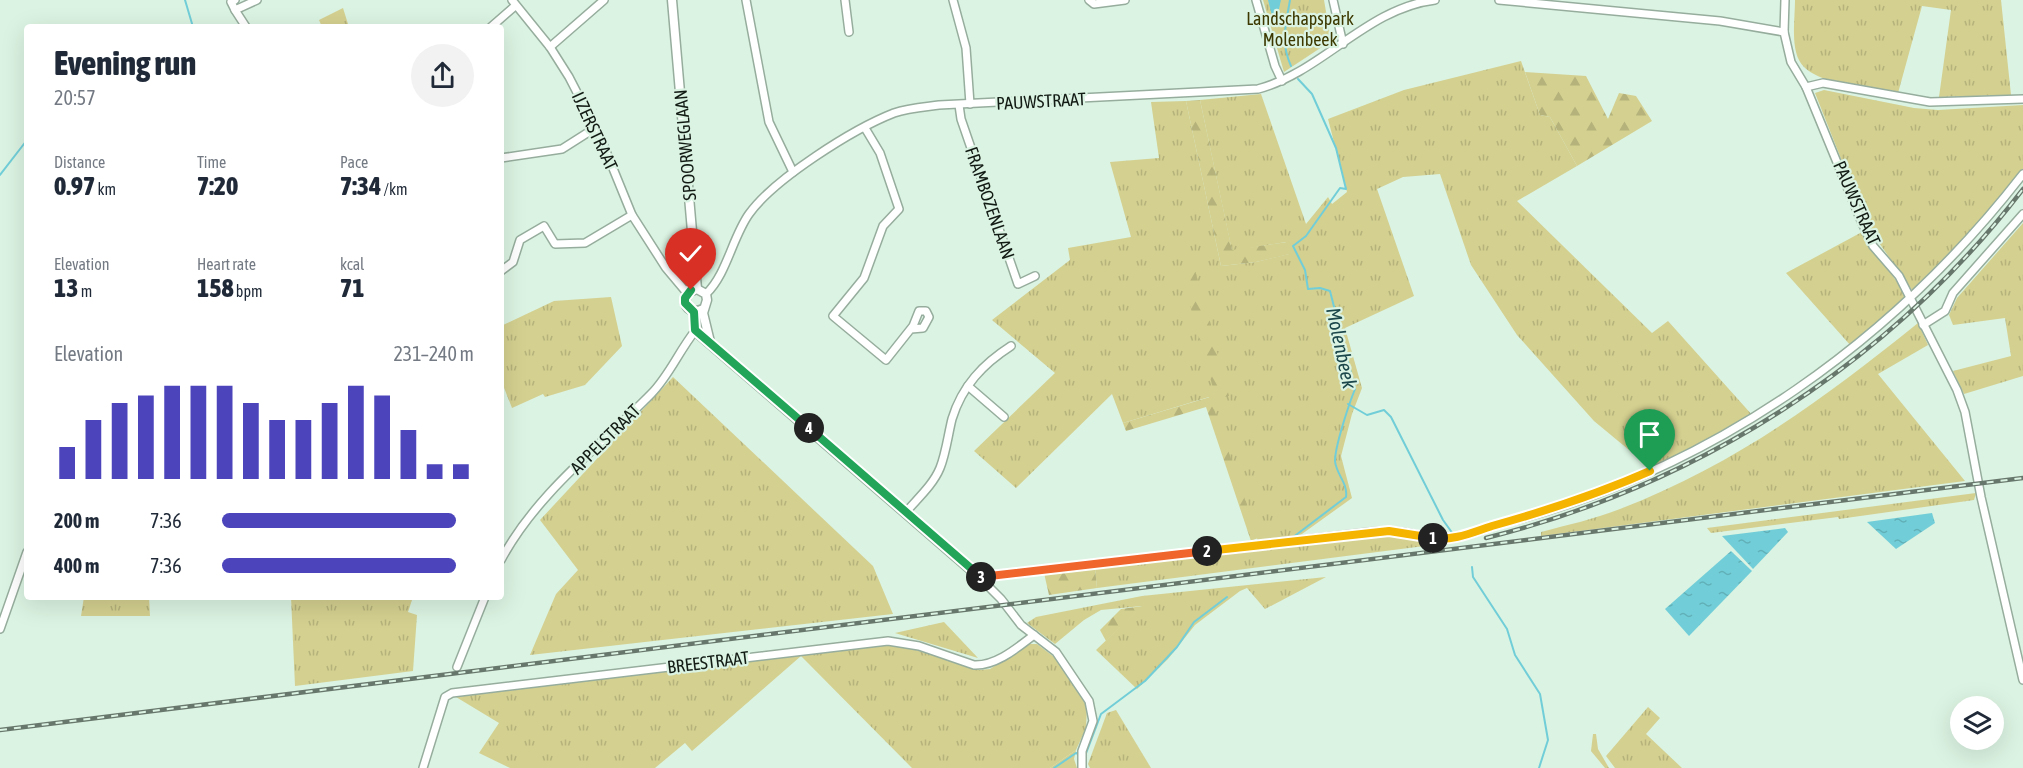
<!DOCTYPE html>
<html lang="en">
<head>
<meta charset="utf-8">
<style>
	:root { --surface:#fff; --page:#f2f2f3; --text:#1f2937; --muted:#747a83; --accent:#4b44bb }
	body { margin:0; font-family:"Asap Condensed",sans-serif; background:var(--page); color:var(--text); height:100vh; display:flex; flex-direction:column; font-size:22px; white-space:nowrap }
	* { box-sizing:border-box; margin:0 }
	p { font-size:20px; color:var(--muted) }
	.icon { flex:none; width:33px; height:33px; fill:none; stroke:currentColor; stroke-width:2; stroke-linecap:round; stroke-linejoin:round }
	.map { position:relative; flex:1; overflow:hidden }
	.details { position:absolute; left:24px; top:24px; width:480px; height:576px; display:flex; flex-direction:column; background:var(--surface); border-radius:6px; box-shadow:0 6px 24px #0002 }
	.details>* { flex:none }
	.controls { position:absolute; left:1950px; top:696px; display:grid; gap:12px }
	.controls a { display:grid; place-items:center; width:54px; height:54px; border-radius:50%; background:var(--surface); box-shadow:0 6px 24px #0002; font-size:30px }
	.pin { position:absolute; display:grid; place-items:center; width:51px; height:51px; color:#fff; margin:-62px -26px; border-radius:50% 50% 50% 0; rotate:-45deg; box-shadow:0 0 6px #0007 }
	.pin .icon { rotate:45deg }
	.km { position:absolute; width:30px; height:30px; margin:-15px; border-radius:50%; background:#222; color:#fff; font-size:16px; line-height:30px; text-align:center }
	.round { display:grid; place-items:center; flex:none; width:63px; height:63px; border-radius:32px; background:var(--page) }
	.head { display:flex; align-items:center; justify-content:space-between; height:102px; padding:0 30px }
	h1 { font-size:33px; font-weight:800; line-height:45px }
	.figures { display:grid; grid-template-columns:repeat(3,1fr); gap:9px; height:102px; padding:6px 30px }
	.figures div { display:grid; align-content:center }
	.figures b { font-size:26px; font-weight:800 }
	.figures small { font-size:16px; font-weight:400 }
	.figures p { font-size:16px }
	.chart { height:168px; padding:12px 30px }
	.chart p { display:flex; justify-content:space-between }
	.chart svg { width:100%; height:108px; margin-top:6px; stroke:var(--accent); stroke-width:6 }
	ul { padding:0 30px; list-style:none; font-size:20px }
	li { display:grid; grid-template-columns:96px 72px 1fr; align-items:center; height:45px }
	li i { height:15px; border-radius:8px; background:var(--accent) }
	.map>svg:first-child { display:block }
</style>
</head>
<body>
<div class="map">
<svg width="2023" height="768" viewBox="0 0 2023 768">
	<defs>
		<pattern id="grass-tufts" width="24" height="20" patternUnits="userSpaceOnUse" patternTransform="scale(1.5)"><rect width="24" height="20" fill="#d4d090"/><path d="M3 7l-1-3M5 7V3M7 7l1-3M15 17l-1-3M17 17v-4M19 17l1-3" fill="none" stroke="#b5b27b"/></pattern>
		<pattern id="forest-firs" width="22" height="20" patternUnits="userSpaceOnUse" patternTransform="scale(1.5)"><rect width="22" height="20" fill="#d4d090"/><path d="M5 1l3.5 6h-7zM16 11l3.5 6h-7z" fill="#b5b27b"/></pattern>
		<pattern id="water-ripples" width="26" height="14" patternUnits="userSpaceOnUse" patternTransform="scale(1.5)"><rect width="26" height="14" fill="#71ced8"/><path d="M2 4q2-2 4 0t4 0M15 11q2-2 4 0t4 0" fill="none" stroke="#61b0b8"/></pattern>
	</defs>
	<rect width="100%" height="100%" fill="#dbf3e2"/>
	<g fill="url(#grass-tufts)">
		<polygon points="1263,0 1324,0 1331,41 1284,72"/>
		<path d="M1795,0H2001L2011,95L1939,97L1951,10L1922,6L1898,93C1872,88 1811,85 1799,60C1791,44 1795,18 1795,0Z"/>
		<polygon points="343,8 348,24 340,27 322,27 319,20"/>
		<polygon points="1521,61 1540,115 1550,117 1577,166 1517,201 1652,333 1668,321 1753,416 1652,469 1594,421 1517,335 1471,265 1440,174 1403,177 1377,189 1414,296 1345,328 1362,388 1352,414 1341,456 1352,498 1295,539 1259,544 1209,397 1123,423 1112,394 1016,488 974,451 1055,373 992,320 1070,260 1068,248 1131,237 1110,162 1159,158 1151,102 1186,101 1221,266 1256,262 1289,254 1286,242 1232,251 1200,100 1261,94 1306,224 1328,197 1332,204 1347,192 1328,119 1404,90"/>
		<polygon points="1824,90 1914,108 1938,110 2023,105 2023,171 1999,197 1997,204 1916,291 1912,290 1868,227 1815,93"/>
		<polygon points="2023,223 2023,376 1964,394 1953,371 2011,356 2005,318 1953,325 1949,315 1957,298"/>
		<path d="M1862,232C1874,256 1894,273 1906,297L1851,346L1786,273Z"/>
		<polygon points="611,297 622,346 585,385 545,397 543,394 512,408 501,380 501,326 554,301"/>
		<path d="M1918,323L1928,345L1878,374L1965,481L1541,536V532C1567,525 1595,519 1620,509C1736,464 1822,400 1918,323Z"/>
		<polygon points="673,377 873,566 893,614 530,655 556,594 578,570 540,520"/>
		<polygon points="1976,493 1974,500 1839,519 1838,517 1711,533 1707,528"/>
		<polygon points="1395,535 1440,544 1097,588 1095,568"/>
		<polygon points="1326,577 1265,609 1247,588 1240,591 1195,625 1168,659 1137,689 1096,650 1142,606 1101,610 1084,620 1055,644 1027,623 1036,617 1142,596"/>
		<polygon points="84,597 149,597 150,616 81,616"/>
		<polygon points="291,597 413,597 408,612 417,615 413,671 295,686"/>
		<polygon points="944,622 978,658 895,633"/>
		<polygon points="897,644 979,670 990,669 1028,644 1037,644 1062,663 1087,707 1086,728 1076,750 1050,768 912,768 801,656 692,751 685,743 655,768 510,768 479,753 499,723 456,697 800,654"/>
		<polygon points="1648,707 1660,718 1646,734 1682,768 1615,768 1606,756"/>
		<polygon points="1116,710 1151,768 1090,768 1088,764 1107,713"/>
	</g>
	<g fill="url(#forest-firs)">
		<polygon points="1525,72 1586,76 1608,119 1619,93 1636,96 1652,121 1577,166 1550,117 1540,115"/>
		<polygon points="1200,100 1232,250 1287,242 1290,254 1256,262 1221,266 1186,101"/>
		<polygon points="1195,270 1229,396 1216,399 1181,272"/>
		<polygon points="1210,397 1258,538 1251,541 1206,407 1126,431 1123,423"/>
		<polygon points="1095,568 1097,588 1049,595 1044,573"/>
		<polygon points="1143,606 1106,641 1100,630 1121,609"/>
		<polygon points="1593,734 1596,734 1598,749 1609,768 1605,768 1591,751"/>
	</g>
	<polygon fill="#d4d090" points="1076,750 1074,759 1077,768 1050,768"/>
	<g fill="url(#water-ripples)">
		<polygon points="1268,0 1281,0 1276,22 1273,20"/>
		<polygon points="1932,513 1935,523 1896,549 1867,522"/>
		<polygon points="1785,528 1788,532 1753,569 1722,536"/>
		<polygon points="1731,551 1752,571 1689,636 1665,609"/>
	</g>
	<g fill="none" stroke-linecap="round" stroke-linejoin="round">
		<g stroke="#71ced8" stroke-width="2">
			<polyline points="185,0 193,27"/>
			<path d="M1290,0C1286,24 1280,42 1291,66"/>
			<polyline points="0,175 27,140"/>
			<polyline points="1348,404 1367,415 1384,410 1391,417 1443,520 1453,534"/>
			<path d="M1292,538L1346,497C1348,483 1336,474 1335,461C1335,446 1349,404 1355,389L1330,291L1320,288L1308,289L1305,270L1293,246L1306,236L1340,188L1346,189L1336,148L1312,94L1298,79"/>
			<polyline points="1472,567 1473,577 1507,629 1515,655 1540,694 1548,740 1539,768"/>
			<polyline points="1085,756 1101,714 1145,681 1177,647 1194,622 1227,597"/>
			<polyline points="1054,768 1076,753 1080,755"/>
		</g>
		<defs>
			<g id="minor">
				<polyline points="235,0 231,2 235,10"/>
				<polyline points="512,0 550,47 569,77 601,139 632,215 666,268 687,293"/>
				<polyline points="746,0 769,122 793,172"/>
				<polyline points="845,0 849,32"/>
				<polyline points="953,0 966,48 970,104"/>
				<polyline points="1089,0 1094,4 1125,0"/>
				<polyline points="1256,0 1275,66 1282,81"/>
				<polyline points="1333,0 1343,44"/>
				<polyline points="1499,0 1720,21 1784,32"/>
				<polyline points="1785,0 1784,32 1791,62 1806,87 1862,223 1873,246 1899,276 1957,390 1965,412 1981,497 2023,680"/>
				<polyline points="246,27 235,10 257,0"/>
				<polyline points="491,27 515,6"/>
				<polyline points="550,47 604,0"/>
				<polyline points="1806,87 1823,83 1930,102 2023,99"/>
				<polyline points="959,105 961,119 1018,284 1035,276"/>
				<polyline points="865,128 880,153 899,209 883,226 864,278 833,316 886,360 913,326 919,311 926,311 929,317 923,328 911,329"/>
				<polyline points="501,158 562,149 595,128"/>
				<polyline points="501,271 513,262 520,240 544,226 555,244 585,243 632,215"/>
				<path d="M706,294C727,274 732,238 749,214C774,179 853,129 894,113C908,108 924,107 939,105L1258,89C1322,72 1367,8 1435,0"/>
				<polyline points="1923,325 1945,311 1953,293 2023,214"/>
				<polyline points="968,386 1004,417"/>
				<path d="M906,512C918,498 933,485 940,468C946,453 948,435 952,419C962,386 983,364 1011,346"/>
				<path d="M501,560C536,494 600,446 651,394C669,376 679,351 695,331"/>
				<path d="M979,577L1370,532C1381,531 1391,531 1401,532C1418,534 1434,541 1451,538C1471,535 1491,526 1512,521C1717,467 1894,340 2023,174"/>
				<polyline points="979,577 1001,599 1021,625 1056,652 1089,701 1093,721 1082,751 1082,768"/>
				<polyline points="0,629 27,552"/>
				<polyline points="457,667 485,597"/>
				<path d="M423,768L445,697L452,693L888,641L919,646L974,665C996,666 1017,648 1034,635"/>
			</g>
			<g id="tertiary">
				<polyline points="672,0 697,289"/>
				<path d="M703,309C695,313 688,311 685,303L687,293L697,289L706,294L707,300L703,313L710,342"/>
				<polyline points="695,312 695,331 979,577"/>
			</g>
		</defs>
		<use href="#minor" stroke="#96ad9d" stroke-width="10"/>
		<use href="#tertiary" stroke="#96ad9d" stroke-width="11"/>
		<use href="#minor" stroke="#fff" stroke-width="7"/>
		<use href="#tertiary" stroke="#fff" stroke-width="8"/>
		<defs>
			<g id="rail">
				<path d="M1486,538C1698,485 1890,363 2023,189"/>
				<polyline points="0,730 2023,478"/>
			</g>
		</defs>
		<use href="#rail" stroke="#68776c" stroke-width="4.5"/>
		<use href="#rail" stroke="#dbf3e2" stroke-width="2" stroke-dasharray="7" stroke-linecap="butt"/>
	</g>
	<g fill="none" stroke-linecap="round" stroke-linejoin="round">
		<defs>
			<path id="split-1" d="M1433,538C1454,541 1473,532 1492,526C1546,511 1598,494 1650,471"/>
			<polyline id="split-2" points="1207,551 1389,531 1433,538"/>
			<polyline id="split-3" points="981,577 1207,551"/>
			<polyline id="split-4" points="809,428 981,577"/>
			<polyline id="split-5" points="691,290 685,298 685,303 694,312 695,330 809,428"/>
		</defs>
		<use href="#split-1" stroke="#fff" stroke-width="12"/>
		<use href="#split-2" stroke="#fff" stroke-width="12"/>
		<use href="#split-3" stroke="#fff" stroke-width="12"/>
		<use href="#split-4" stroke="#fff" stroke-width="12"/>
		<use href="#split-5" stroke="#fff" stroke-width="12"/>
		<use href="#split-1" stroke="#f5b400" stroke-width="8"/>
		<use href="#split-2" stroke="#f5b400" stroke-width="8"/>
		<use href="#split-3" stroke="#f0652b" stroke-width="8"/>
		<use href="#split-4" stroke="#22a559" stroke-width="8"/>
		<use href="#split-5" stroke="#22a559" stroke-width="8"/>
	</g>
	<g text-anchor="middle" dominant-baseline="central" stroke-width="4.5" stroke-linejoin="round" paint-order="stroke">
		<g font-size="18" fill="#3c3800" stroke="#dbf3e2">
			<text x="1300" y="18">Landschapspark<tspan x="1300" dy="21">Molenbeek</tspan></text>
		</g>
		<g font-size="18" fill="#131b15" stroke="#dbf3e2">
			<text transform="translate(1041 101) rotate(-3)">PAUWSTRAAT</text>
			<text transform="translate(595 131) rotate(65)">IJZERSTRAAT</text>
			<text transform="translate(685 145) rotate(-95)">SPOORWEGLAAN</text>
			<text transform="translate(990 203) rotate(71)">FRAMBOZENLAAN</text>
			<text transform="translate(1857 203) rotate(66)">PAUWSTRAAT</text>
			<text transform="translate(605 439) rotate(-45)">APPELSTRAAT</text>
			<text transform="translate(708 662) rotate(-7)">BREESTRAAT</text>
		</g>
		<g font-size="20" font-style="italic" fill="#1c474b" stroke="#dbf3e2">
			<text transform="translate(1342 348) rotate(78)">Molenbeek</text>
		</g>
	</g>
</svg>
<div class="controls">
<a><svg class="icon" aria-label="layers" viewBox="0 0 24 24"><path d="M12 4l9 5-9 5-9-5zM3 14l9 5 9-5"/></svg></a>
</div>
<div class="pin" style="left:1650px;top:471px;background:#1e9e55"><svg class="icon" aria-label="arrive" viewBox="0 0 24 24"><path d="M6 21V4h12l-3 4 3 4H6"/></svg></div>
<div class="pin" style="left:691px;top:290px;background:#d93025"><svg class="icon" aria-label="check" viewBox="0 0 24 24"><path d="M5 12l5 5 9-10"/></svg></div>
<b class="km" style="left:1433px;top:538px">1</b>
<b class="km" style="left:1207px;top:551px">2</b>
<b class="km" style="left:981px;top:577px">3</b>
<b class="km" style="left:809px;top:428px">4</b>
<section class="details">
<div class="head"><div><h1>Evening run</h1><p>20:57</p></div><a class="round"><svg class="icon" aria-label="share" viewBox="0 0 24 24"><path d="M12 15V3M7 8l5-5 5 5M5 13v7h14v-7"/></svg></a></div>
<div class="figures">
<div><p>Distance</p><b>0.97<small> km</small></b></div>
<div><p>Time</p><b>7:20</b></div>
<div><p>Pace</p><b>7:34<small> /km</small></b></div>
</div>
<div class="figures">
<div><p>Elevation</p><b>13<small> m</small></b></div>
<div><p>Heart rate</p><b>158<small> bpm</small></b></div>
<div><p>kcal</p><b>71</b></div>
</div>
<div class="chart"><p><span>Elevation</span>231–240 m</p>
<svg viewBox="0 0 160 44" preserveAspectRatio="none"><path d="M5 44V31M15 44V20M25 44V13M35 44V10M45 44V6M55 44V6M65 44V6M75 44V13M85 44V20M95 44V20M105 44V13M115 44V6M125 44V10M135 44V24M145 44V38M155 44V38"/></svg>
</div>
<ul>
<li><b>200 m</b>7:36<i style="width:93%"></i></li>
<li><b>400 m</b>7:36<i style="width:93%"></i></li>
</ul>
</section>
</div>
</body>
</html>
